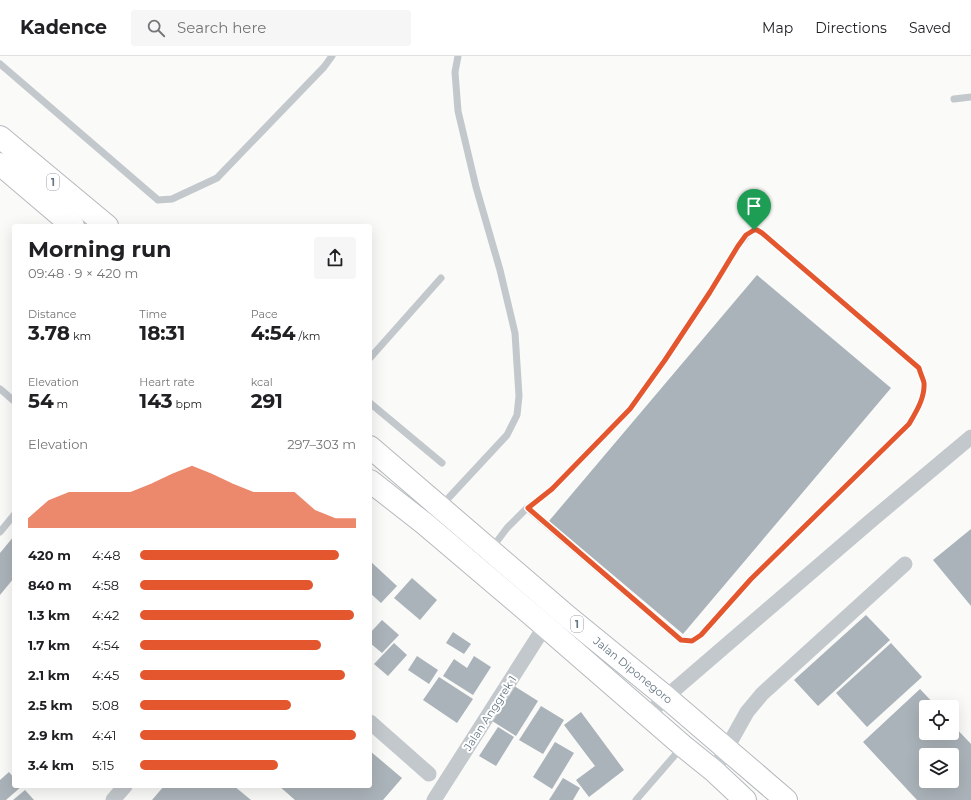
<!DOCTYPE html>
<html lang="en">
<head>
<meta charset="utf-8">
<style>
	:root { --surface:#fff; --page:#f6f6f6; --text:#202124; --muted:#757577; --line:#e0e0e0; --accent:#e4572e }
	body { margin:0; font-family:Montserrat,sans-serif; background:var(--page); color:var(--text); height:100vh; display:flex; flex-direction:column; font-size:15px; white-space:nowrap }
	* { box-sizing:border-box; margin:0 }
	p { font-size:13px; color:var(--muted) }
	.icon { flex:none; width:22px; height:22px; fill:none; stroke:currentColor; stroke-width:2; stroke-linecap:round; stroke-linejoin:round }
	.map { position:relative; flex:1; overflow:hidden }
	.side { position:absolute; left:12px; top:168px; width:360px; height:564px; display:flex; flex-direction:column; background:var(--surface); border-radius:4px; box-shadow:0 4px 16px #0002 }
	.side>* { flex:none }
	.controls { position:absolute; left:919px; top:644px; display:grid; gap:8px }
	.controls a { display:grid; place-items:center; width:40px; height:40px; border-radius:4px; background:var(--surface); box-shadow:0 4px 16px #0002; font-size:20px }
	.pin { position:absolute; display:grid; place-items:center; width:34px; height:34px; color:#fff; margin:-41px -17px; border-radius:50% 50% 50% 0; rotate:-45deg; box-shadow:0 0 4px #0007 }
	.pin .icon { rotate:45deg }
	.round { display:grid; place-items:center; flex:none; width:42px; height:42px; border-radius:4px; background:var(--page) }
	.head { display:flex; align-items:center; justify-content:space-between; height:68px; padding:0 16px }
	h1 { font-size:22px; font-weight:700; line-height:30px }
	.stats { display:grid; grid-template-columns:repeat(3,1fr); gap:6px; height:68px; padding:4px 16px }
	.stats div { display:grid; align-content:center }
	.stats b { font-size:20px; font-weight:700 }
	.stats small { font-size:11px; font-weight:400 }
	.stats p { font-size:11px }
	.chart { height:112px; padding:8px 16px }
	.chart p { display:flex; justify-content:space-between }
	.chart svg { width:100%; height:72px; margin-top:4px; fill:var(--accent); opacity:.7 }
	ul { padding:0 16px; list-style:none; font-size:13px }
	li { display:grid; grid-template-columns:64px 48px 1fr; align-items:center; height:30px }
	li i { height:10px; border-radius:5px; background:var(--accent) }
	header { display:flex; align-items:center; gap:24px; box-sizing:border-box; height:56px; padding:0 20px; background:var(--surface); border-bottom:1px solid var(--line) }
	header strong { font-size:19px }
	nav { display:flex; gap:22px; margin-inline-start:auto; font-size:14px }
	.search { width:280px; height:36px; background:var(--page); display:flex; align-items:center; gap:10px; box-sizing:border-box; padding:0 14px; border-radius:4px; color:var(--muted); font-size:15px }
	.map>svg:first-child { display:block }
</style>
</head>
<body>
<header>
<strong>Kadence</strong>
<div class="search"><svg class="icon" aria-label="search" viewBox="0 0 24 24"><circle cx="10" cy="10" r="6"/><path d="M15 15l6 6"/></svg>Search here</div>
<nav><a>Map</a><a>Directions</a><a>Saved</a></nav>
</header>
<div class="map">
<svg width="971" height="744" viewBox="0 0 971 744">
	<rect width="100%" height="100%" fill="#fafaf8"/>
	<g fill="#aab3b9" fill-rule="evenodd">
		<polygon points="757,219 891,332 683,578 549,465"/>
		<polygon points="971,473 971,550 933,504"/>
		<polygon points="14,480 14,522 0,539 0,497"/>
		<polygon points="370,505 397,530 381,547 370,537"/>
		<polygon points="412,522 437,544 420,564 394,542"/>
		<polygon points="866,559 890,584 818,650 794,624"/>
		<polygon points="382,564 399,579 382,597 370,587 370,577"/>
		<polygon points="453,576 471,588 464,598 446,587"/>
		<polygon points="394,587 407,599 388,620 374,608"/>
		<polygon points="891,587 922,621 867,671 836,637"/>
		<polygon points="417,600 438,614 429,628 408,614"/>
		<polygon points="474,600 491,611 473,639 443,620 454,603 467,612"/>
		<polygon points="439,621 473,643 457,667 423,644"/>
		<polygon points="511,628 538,645 516,680 489,663"/>
		<path d="M920,633L937,651H926V677H952V668L971,688V744H917L863,686ZM926,699H952V725H926Z"/>
		<polygon points="541,650 564,664 543,698 519,684"/>
		<polygon points="581,656 624,714 589,741 576,724 595,710 564,669"/>
		<polygon points="498,671 514,681 496,710 479,700"/>
		<polygon points="555,686 574,697 552,733 533,721"/>
		<polygon points="370,695 402,722 383,744 295,744 279,730 370,730"/>
		<polygon points="9,716 14,722 14,730 22,730 6,744 0,744 0,724"/>
		<polygon points="563,722 580,732 573,744 549,744"/>
		<polygon points="164,730 234,730 251,744 152,744"/>
		<polygon points="25,734 34,744 13,744"/>
	</g>
	<g fill="none" stroke-linecap="round" stroke-linejoin="round">
		<defs>
			<g id="trunk">
				<polyline points="0,81 107,170"/>
				<polyline points="0,108 73,170"/>
				<path id="s1" d="M370,391L568,561L666,641L786,744"/>
				<polyline points="370,425 425,468 545,570 683,690 714,715 745,744"/>
			</g>
		</defs>
		<use href="#trunk" stroke="#b4b9bd" stroke-width="24"/>
		<g stroke="#c3c8cc" stroke-width="7">
			<polyline points="0,8 158,144 172,143 217,122 324,11 332,0"/>
			<polyline points="954,43 971,41"/>
			<polyline points="370,302 441,222"/>
			<polyline points="0,333 14,345"/>
			<polyline points="370,347 442,407"/>
			<polyline points="441,450 507,379 517,359 519,340 515,277 500,214 476,131 458,55 455,16 458,0"/>
			<polyline points="0,476 14,459"/>
			<path d="M492,492L507,472L527,452L552,433L630,353L665,304L710,236L738,190L751,175L757,174L762,177L919,312C920,317 923,322 924,327C925,342 916,356 909,368L751,523L701,579L692,585L681,584L527,452"/>
			<polyline points="636,744 682,691"/>
		</g>
		<g stroke="#c3c8cc" stroke-width="15">
			<polyline points="648,659 666,641 873,463 971,381"/>
			<polyline points="370,666 429,718"/>
			<polyline points="714,715 747,656 762,638 905,508"/>
			<polyline points="113,744 125,730"/>
			<polyline points="434,744 545,570"/>
		</g>
		<use href="#trunk" stroke="#fff" stroke-width="22"/>
	</g>
	<g fill="none" stroke-linecap="round" stroke-linejoin="round">
		<defs>
			<path id="route" d="M754,174H757L762,177L919,312C920,317 923,322 924,327C925,342 916,356 909,368L751,523L701,579L692,585L681,584L528,452L552,433L630,353L665,304L710,236L738,190L746,179Z"/>
		</defs>
		<use href="#route" stroke="#fff" stroke-width="8"/>
		<use href="#route" stroke="#e4572e" stroke-width="5"/>
	</g>
	<g text-anchor="middle" dominant-baseline="central" stroke-width="4" stroke-linejoin="round" paint-order="stroke">
		<g fill="#fff" stroke="#939fa8" stroke-width="1">
			<rect x="47" y="118" width="12" height="16" rx="3"/>
			<rect x="571" y="560" width="12" height="16" rx="3"/>
		</g>
		<g font-size="10" font-weight="bold" fill="#657683">
			<text x="53" y="126">1</text>
			<text x="577" y="568">1</text>
		</g>
		<g font-size="11" fill="#657683" stroke="#fff">
			<text stroke="none"><textPath href="#s1" startOffset="345">Jalan Diponegoro</textPath></text>
			<text transform="translate(490 657) rotate(-57)">Jalan Anggrek 1</text>
		</g>
	</g>
</svg>
<div class="controls">
<a><svg class="icon" aria-label="locate" viewBox="0 0 24 24"><circle cx="12" cy="12" r="6"/><path d="M12 2v4M12 18v4M2 12h4M18 12h4"/></svg></a>
<a><svg class="icon" aria-label="layers" viewBox="0 0 24 24"><path d="M12 4l9 5-9 5-9-5zM3 14l9 5 9-5"/></svg></a>
</div>
<div class="pin" style="left:754px;top:174px;background:#1e9e55"><svg class="icon" aria-label="arrive" viewBox="0 0 24 24"><path d="M6 21V4h12l-3 4 3 4H6"/></svg></div>
<section class="side">
<div class="head"><div><h1>Morning run</h1><p>09:48 · 9 × 420 m</p></div><a class="round"><svg class="icon" aria-label="share" viewBox="0 0 24 24"><path d="M12 15V3M7 8l5-5 5 5M5 13v7h14v-7"/></svg></a></div>
<div class="stats">
<div><p>Distance</p><b>3.78<small> km</small></b></div>
<div><p>Time</p><b>18:31</b></div>
<div><p>Pace</p><b>4:54<small> /km</small></b></div>
</div>
<div class="stats">
<div><p>Elevation</p><b>54<small> m</small></b></div>
<div><p>Heart rate</p><b>143<small> bpm</small></b></div>
<div><p>kcal</p><b>291</b></div>
</div>
<div class="chart"><p><span>Elevation</span>297–303 m</p>
<svg viewBox="0 0 160 44" preserveAspectRatio="none"><path d="M0 44V38L10 27L20 22L30 22L40 22L50 22L60 17L70 11L80 6L90 11L100 17L110 22L120 22L130 22L140 33L150 38L160 38V44z"/></svg>
</div>
<ul>
<li><b>420 m</b>4:48<i style="width:92%"></i></li>
<li><b>840 m</b>4:58<i style="width:80%"></i></li>
<li><b>1.3 km</b>4:42<i style="width:99%"></i></li>
<li><b>1.7 km</b>4:54<i style="width:84%"></i></li>
<li><b>2.1 km</b>4:45<i style="width:95%"></i></li>
<li><b>2.5 km</b>5:08<i style="width:70%"></i></li>
<li><b>2.9 km</b>4:41<i style="width:100%"></i></li>
<li><b>3.4 km</b>5:15<i style="width:64%"></i></li>
</ul>
</section>
</div>
</body>
</html>
